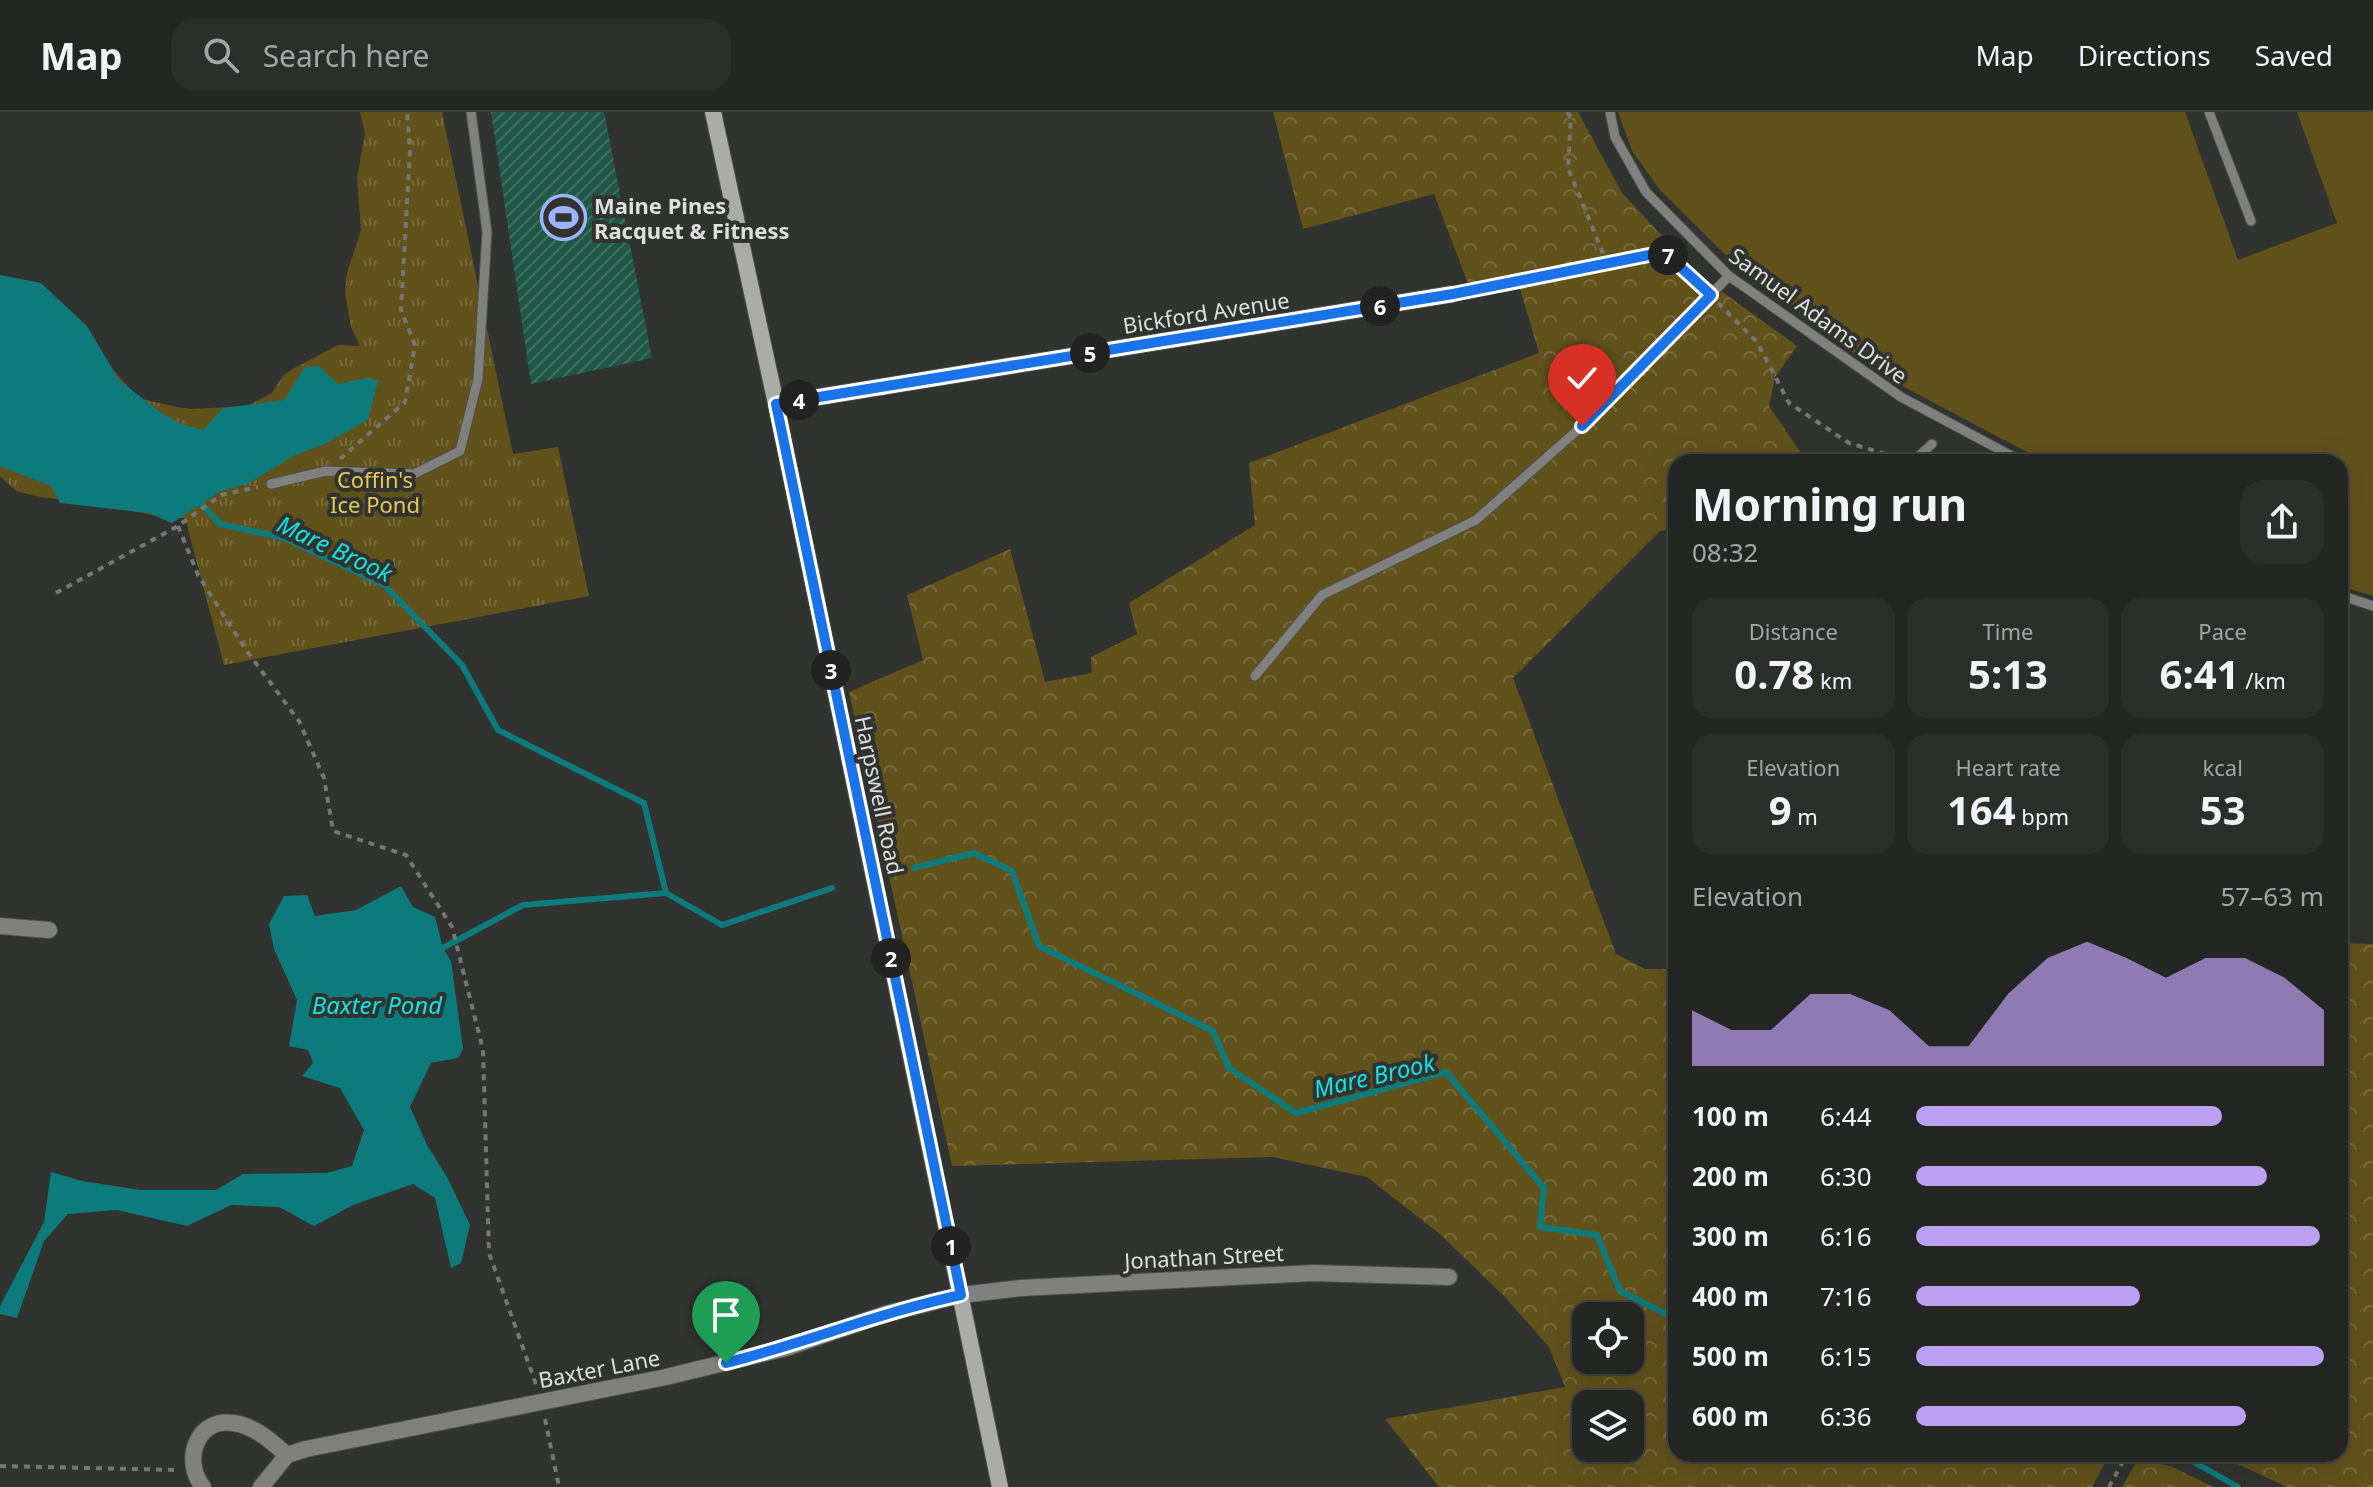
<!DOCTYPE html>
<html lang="en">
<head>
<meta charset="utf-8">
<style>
	:root { --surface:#242624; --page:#2c2e2c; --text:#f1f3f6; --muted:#a3a5a6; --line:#414341; --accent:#bca0f2 }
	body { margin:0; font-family:"Noto Sans",sans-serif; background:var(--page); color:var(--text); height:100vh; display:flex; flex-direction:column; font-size:30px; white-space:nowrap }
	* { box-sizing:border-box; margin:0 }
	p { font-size:26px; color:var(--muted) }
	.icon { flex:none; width:44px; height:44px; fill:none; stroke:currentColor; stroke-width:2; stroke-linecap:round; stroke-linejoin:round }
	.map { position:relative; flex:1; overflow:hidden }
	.sheet { position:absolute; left:1668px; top:342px; width:680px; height:1008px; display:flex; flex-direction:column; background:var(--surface); border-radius:24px; box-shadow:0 8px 32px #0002,0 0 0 2px var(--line) }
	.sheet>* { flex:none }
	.buttons { position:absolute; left:1572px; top:1190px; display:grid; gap:16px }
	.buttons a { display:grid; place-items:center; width:72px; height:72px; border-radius:16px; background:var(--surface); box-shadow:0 8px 32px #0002,0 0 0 2px var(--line); font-size:40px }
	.pin { position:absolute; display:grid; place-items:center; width:68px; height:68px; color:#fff; margin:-82px -34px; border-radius:50% 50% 50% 0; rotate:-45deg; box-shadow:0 0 8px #0007 }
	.pin .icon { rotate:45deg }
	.km { position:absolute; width:40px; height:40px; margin:-20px; border-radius:50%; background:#222; color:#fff; font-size:22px; line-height:40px; text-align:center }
	.round { display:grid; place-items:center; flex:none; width:84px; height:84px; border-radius:24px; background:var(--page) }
	.head { display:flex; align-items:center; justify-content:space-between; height:136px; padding:0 24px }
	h1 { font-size:44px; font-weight:700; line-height:60px }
	.figures { display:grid; grid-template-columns:repeat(3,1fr); gap:12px; height:136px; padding:8px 24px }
	.figures div { display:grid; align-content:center; border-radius:20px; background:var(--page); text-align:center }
	.figures b { font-size:40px; font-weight:700 }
	.figures small { font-size:22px; font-weight:400 }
	.figures p { font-size:22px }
	.chart { height:224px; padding:16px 24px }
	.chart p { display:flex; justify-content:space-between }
	.chart svg { width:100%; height:144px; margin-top:8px; fill:var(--accent); opacity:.7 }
	ul { padding:0 24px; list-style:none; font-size:26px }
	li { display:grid; grid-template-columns:128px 96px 1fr; align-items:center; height:60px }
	li i { height:20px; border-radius:10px; background:var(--accent) }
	header { display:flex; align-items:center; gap:48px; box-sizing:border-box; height:112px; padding:0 40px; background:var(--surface); border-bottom:2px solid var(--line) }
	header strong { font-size:38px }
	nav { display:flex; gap:44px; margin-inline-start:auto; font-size:28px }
	.search { width:560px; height:72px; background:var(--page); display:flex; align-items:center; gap:20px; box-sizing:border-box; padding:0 28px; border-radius:24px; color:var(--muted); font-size:30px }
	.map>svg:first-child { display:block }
</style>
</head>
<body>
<header>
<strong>Map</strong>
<div class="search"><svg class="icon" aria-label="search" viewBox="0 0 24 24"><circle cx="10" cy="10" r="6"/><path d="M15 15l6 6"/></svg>Search here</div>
<nav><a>Map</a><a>Directions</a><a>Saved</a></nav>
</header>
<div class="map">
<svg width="2373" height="1375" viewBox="0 0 2373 1375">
	<defs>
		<pattern id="forest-crowns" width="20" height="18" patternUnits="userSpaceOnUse" patternTransform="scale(2)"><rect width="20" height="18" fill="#61521c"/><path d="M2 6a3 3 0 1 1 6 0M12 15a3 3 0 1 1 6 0" fill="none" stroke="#776a3d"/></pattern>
		<pattern id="park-tufts" width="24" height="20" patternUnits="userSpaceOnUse" patternTransform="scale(2)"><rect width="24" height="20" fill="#61521c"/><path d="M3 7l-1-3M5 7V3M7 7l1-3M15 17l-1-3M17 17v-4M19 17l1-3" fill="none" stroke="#776a3d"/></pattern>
		<pattern id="building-hatch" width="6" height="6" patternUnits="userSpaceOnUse" patternTransform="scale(2)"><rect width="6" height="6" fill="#1f5746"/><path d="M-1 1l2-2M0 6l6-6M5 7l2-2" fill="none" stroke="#3f6f60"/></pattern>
	</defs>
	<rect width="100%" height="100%" fill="#303330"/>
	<polygon fill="#61521c" points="1618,0 2185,0 2238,148 2337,111 2297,0 2373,0 2373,484 2340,474 2340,350 2046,350 1889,267 1742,159 1660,78 1632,39"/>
	<g fill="url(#forest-crowns)" fill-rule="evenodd">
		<path d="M1273,0H1578L1622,81L1698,162L1797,234L1775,265L1769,294L1807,350H1676V417L1660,419L1513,566L1616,842L1645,857H1676V1342H2110L2092,1375H1439L1385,1307L1565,1275L1549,1235L1505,1185L1440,1122L1367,1065L1273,1045L952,1054L849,580L923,548L907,483L1010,437L1045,570L1092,561L1091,545L1137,522L1129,491L1255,413L1249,351L1539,241L1518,170L1469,174L1434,82L1303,117ZM1586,1204H1630V1248H1586ZM1586,1292H1630V1336H1586Z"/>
		<polygon points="2340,831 2373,832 2373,1375 2287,1375 2216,1342 2340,1342"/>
		<polygon points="2138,1347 2173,1355 2213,1375 2122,1375"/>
	</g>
	<polygon fill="url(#park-tufts)" points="360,0 442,0 513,342 558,335 589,484 224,553 185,406 168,406 91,391 40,385 16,379 0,364 0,169 107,250 137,286 177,295 192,297 247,294 272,281 283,264 291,258 338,233 360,234 351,215 345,181 347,161 361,118 357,66 365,21"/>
	<g fill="#0d7b7c">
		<polygon points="0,163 41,171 87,214 119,268 160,300 181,312 203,318 223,296 284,288 305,255 319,254 338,272 367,266 378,268 368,308 323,333 295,343 249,371 221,379 172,411 149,401 60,391 51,374 0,354"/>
		<polygon points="401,774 413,795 435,805 443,836 451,849 463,937 458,946 431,951 410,995 427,1033 447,1065 470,1113 461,1151 451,1156 435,1086 413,1072 353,1093 314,1114 279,1095 231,1093 187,1114 117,1098 68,1102 44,1129 17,1206 0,1202 0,1194 44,1110 51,1060 82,1069 141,1078 216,1078 243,1062 327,1061 352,1054 364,1018 340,976 302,964 313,951 308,938 289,934 297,888 274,837 269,812 284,784 307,783 315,804 356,798"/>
	</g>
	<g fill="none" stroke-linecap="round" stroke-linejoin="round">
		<g stroke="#0d7b7c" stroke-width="6">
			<polyline points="196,386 220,412 284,426 384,473 462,553 498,618 644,691 666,781 722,813 832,776"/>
			<polyline points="914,756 974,741 1012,759 1039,834 1213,919 1229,956 1296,1001 1446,960 1544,1076 1540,1115 1597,1123 1620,1179 1676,1207"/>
			<polyline points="437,839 523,793 666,781"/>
			<polyline points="2180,1342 2238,1375"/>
		</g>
	</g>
	<polygon fill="url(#building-hatch)" points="491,0 604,0 652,246 531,272"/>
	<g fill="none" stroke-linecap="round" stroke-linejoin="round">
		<defs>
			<g id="service">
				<polyline points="1610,0 1615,25 1646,80 1729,164 1901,285 2023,350"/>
				<polyline points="2209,0 2251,109"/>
				<polyline points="1912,350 1932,332"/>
				<polyline points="271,372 326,359 414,362 460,339 478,267 487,120 471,0"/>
				<polyline points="2340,483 2373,494"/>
				<polyline points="1255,564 1322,483 1476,408 1582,314 1729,164"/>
			</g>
			<g id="minor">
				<polyline points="776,292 1453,182"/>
				<polyline points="0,814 49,818"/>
				<polyline points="287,1343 306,1337 666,1265 786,1236 885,1202 961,1183 1021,1176 1313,1161 1449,1165"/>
				<path d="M203,1375C182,1349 196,1305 234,1311C255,1314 272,1330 287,1343L261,1375"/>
			</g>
			<polyline id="secondary" points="713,0 776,292 1000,1375"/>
		</defs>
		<use href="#service" stroke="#4c4f4c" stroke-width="11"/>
		<use href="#minor" stroke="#4c4f4c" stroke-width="18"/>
		<use href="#secondary" stroke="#4c4f4c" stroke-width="18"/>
		<g stroke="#757775" stroke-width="4" stroke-dasharray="6 6" stroke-linecap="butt">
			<polyline points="1567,0 1571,5 1568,56 1607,151 1664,140 1669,122"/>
			<polyline points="1664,140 1701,174"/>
			<polyline points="1467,180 1607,151"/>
			<polyline points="1718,191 1757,230 1789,291 1849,331 1902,347"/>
			<polyline points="340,347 405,290 415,233 401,198 410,39 407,0"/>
			<polyline points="178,414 198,463 246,538 299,609 324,666 333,719 406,743 452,815 483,938 489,1141 537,1275"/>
			<polyline points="56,481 178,414 221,383 258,375"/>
			<polyline points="545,1307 559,1375"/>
			<polyline points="0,1354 178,1358"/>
			<polyline points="2109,1375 2127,1342"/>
		</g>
		<use href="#service" stroke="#80807e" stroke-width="9"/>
		<use href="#minor" stroke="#80807e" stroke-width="16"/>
		<use href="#secondary" stroke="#abaca9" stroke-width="16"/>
	</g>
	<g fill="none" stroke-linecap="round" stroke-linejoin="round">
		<defs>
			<path id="route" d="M726,1251C805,1231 881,1200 961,1183L776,292L1453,182L1664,140L1711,183L1582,314"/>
		</defs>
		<use href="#route" stroke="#fff" stroke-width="16"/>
		<use href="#route" stroke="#1a73e8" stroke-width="10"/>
	</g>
	<defs>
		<symbol id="stadium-ring" viewBox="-11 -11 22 22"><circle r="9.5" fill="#303330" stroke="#9eb3fd" stroke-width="1.5"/><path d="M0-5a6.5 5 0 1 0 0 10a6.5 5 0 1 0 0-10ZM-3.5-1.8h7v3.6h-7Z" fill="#9eb3fd"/></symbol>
	</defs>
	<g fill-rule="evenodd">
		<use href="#stadium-ring" x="538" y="80" width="51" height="51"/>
	</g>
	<g text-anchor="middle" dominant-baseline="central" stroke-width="8" stroke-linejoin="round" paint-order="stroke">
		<g font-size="22" font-weight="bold" fill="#dedfde" stroke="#303330" text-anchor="start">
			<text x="594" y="93">Maine Pines<tspan x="594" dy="25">Racquet &amp; Fitness</tspan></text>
		</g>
		<g font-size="22" fill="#dedfde" stroke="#303330">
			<text transform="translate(1206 200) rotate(-9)">Bickford Avenue</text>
			<text transform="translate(1819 203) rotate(36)">Samuel Adams Drive</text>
			<text transform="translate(880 683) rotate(78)">Harpswell Road</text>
			<text transform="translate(1204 1144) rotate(-3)">Jonathan Street</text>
			<text transform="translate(599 1256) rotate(-11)">Baxter Lane</text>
		</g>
		<g font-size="22" fill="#e8c851" stroke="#303330">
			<text x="375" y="367">Coffin's<tspan x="375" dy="25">Ice Pond</tspan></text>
		</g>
		<g font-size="24" font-style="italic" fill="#11e3e3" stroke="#303330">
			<text transform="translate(335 436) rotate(25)">Mare Brook</text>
			<text x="377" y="892">Baxter Pond</text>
			<text transform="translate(1374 963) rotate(-13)">Mare Brook</text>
		</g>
	</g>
</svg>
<div class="buttons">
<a><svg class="icon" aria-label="locate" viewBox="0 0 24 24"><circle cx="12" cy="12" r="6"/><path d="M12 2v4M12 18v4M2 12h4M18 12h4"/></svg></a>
<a><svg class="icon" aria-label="layers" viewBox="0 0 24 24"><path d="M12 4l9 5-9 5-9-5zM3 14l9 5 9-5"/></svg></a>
</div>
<div class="pin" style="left:726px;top:1251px;background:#1e9e55"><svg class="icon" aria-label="arrive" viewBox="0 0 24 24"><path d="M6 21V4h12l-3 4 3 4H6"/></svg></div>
<div class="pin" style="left:1582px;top:314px;background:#d93025"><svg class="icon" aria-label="check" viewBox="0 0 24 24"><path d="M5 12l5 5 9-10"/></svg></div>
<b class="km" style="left:951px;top:1134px">1</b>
<b class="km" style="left:891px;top:846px">2</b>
<b class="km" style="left:831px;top:558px">3</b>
<b class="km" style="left:799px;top:288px">4</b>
<b class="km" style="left:1090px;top:241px">5</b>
<b class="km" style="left:1380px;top:194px">6</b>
<b class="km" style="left:1668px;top:143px">7</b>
<section class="sheet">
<div class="head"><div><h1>Morning run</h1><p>08:32</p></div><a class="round"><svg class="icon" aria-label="share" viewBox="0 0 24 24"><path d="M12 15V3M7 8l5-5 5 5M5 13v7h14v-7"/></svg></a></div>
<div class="figures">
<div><p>Distance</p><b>0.78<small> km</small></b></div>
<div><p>Time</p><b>5:13</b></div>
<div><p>Pace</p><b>6:41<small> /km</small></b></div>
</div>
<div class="figures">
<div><p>Elevation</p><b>9<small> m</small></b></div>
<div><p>Heart rate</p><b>164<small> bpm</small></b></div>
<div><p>kcal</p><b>53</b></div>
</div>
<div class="chart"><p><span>Elevation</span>57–63 m</p>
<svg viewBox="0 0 160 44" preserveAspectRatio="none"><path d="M0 44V27L10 33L20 33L30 22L40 22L50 27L60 38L70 38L80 22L90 11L100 6L110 11L120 17L130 11L140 11L150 17L160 27V44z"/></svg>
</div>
<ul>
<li><b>100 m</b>6:44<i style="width:75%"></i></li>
<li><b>200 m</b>6:30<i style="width:86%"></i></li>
<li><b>300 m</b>6:16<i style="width:99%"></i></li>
<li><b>400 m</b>7:16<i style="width:55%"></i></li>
<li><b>500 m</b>6:15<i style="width:100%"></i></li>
<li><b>600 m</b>6:36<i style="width:81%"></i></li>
</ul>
</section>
</div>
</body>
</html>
